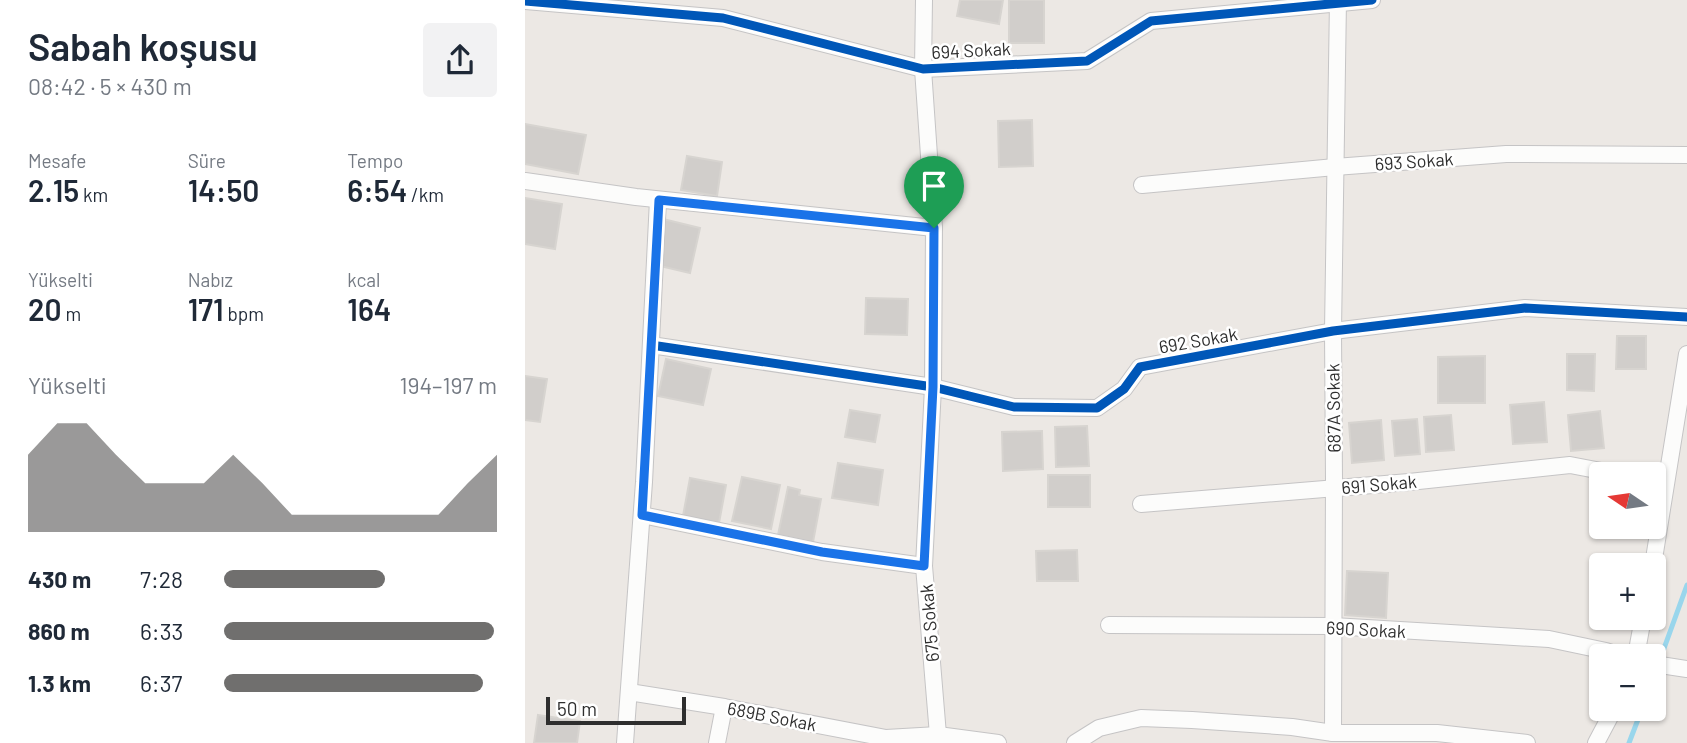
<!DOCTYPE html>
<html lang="tr">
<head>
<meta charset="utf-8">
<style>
	:root { --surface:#fff; --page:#f2f2f3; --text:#1f2937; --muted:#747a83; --accent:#706f6e }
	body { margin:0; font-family:Barlow,sans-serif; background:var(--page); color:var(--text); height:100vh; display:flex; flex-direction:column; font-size:26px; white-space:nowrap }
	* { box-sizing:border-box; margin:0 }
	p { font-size:23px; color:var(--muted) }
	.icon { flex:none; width:38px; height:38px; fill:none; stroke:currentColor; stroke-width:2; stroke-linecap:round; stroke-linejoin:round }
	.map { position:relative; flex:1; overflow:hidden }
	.side { display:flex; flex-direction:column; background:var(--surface); width:525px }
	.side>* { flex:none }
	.needle { width:46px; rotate:283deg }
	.fabs { position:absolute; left:1064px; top:462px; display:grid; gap:14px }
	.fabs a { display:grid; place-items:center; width:77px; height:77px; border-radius:7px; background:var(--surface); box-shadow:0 2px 5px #0004; font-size:35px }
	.scale { position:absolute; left:21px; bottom:18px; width:140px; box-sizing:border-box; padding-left:7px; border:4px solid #2e2e2e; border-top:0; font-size:19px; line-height:24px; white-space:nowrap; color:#2e2e2e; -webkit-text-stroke:5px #fff; paint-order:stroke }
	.pin { position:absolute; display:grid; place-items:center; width:60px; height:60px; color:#fff; margin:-72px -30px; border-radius:50% 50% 50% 0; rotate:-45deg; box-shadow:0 0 7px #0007 }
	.pin .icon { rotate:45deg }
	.round { display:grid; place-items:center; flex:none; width:74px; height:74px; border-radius:7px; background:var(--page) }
	.overview { display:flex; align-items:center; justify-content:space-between; height:119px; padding:0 28px }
	h1 { font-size:38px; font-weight:600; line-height:52px }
	.figures { display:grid; grid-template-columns:repeat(3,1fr); gap:10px; height:119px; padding:7px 28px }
	.figures div { display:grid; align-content:center }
	.figures b { font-size:30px; font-weight:600 }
	.figures small { font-size:19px; font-weight:400 }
	.figures p { font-size:19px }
	.chart { height:196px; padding:14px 28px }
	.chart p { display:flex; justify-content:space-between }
	.chart svg { width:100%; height:126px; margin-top:7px; fill:var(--accent); opacity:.7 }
	ul { padding:0 28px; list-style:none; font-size:23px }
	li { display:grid; grid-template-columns:112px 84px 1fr; align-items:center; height:52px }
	li i { height:18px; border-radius:9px; background:var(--accent) }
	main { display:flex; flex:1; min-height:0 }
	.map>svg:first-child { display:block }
</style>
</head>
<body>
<main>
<section class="side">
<div class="overview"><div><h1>Sabah koşusu</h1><p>08:42 · 5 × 430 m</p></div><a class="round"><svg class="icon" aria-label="share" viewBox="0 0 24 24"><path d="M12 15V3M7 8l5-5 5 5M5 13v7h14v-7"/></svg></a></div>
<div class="figures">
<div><p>Mesafe</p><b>2.15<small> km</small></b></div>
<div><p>Süre</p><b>14:50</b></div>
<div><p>Tempo</p><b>6:54<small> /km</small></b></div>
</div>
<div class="figures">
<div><p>Yükselti</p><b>20<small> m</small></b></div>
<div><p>Nabız</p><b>171<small> bpm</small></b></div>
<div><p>kcal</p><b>164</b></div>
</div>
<div class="chart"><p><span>Yükselti</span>194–197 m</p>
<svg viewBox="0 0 160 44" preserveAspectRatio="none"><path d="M0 44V17L10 6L20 6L30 17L40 27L50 27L60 27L70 17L80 27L90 38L100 38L110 38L120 38L130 38L140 38L150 27L160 17V44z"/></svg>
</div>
<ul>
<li><b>430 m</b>7:28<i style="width:59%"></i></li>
<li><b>860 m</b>6:33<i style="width:99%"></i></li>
<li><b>1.3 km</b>6:37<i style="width:95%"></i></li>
</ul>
</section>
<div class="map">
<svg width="1162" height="743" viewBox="0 0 1162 743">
	<rect width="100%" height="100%" fill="#ece8e4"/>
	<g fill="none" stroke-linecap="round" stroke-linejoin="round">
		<g stroke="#99d6ec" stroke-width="5">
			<polyline points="1129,676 1162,585"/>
			<polyline points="1104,743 1117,709"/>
		</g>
	</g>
	<g fill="#d1cecb" stroke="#d7d4d0" stroke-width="2">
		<polygon points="435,0 478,0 474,24 432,16"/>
		<rect x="484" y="0" width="35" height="43"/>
		<polygon points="507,120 508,166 474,167 473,121"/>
		<polygon points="0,124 61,135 53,174 0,164"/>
		<polygon points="162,156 197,162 192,196 156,190"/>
		<polygon points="0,198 37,204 30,249 0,244"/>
		<polygon points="138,219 175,228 165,273 135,266"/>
		<polygon points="341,298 383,299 382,335 340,334"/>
		<polygon points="1092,336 1121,336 1121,369 1091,369"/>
		<polygon points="1042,354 1070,354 1069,391 1042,390"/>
		<polygon points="960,356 960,403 913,403 913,357"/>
		<polygon points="141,359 186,369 178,405 133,396"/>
		<polygon points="0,376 22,379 15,422 0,420"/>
		<polygon points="1019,402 1022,442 988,444 985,405"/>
		<polygon points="325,410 355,415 350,442 320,437"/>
		<polygon points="1075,411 1079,448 1046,451 1043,415"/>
		<polygon points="926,415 929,450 901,452 899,417"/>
		<polygon points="892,419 895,454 870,456 867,421"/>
		<polygon points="856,420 859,460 827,463 824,423"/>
		<polygon points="562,426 564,466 531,467 530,427"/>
		<polygon points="517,431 518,469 478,471 477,432"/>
		<polygon points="313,463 358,470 353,505 307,498"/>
		<rect x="523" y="475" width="42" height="32"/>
		<polygon points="217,477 255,485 246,529 207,521"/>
		<polygon points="165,478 201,485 194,523 158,516"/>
		<polygon points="263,487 275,490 274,495 296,499 288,542 253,535"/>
		<polygon points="552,550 553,581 512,581 511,551"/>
		<polygon points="822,571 863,573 861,618 820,615"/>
		<polygon points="13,715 55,721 52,743 9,743"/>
	</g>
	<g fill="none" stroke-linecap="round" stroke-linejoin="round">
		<defs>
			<g id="street">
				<polyline points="399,0 398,69 409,228 408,387 399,566 413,735 411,743"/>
				<polyline points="0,1 198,18 398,69 562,61 626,21 847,0"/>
				<polyline points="0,181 111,197 409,228"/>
				<polyline points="617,185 810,167 981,154 1162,155"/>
				<polyline points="126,345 408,387 489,407 572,408 599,389 615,367 808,331 1000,308 1162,317"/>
				<polyline points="616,504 884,482 1045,465 1092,474"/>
				<polyline points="117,515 297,552 399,566"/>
				<polyline points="1128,565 1162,354"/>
				<polyline points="584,625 808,626 1024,639 1081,651 1096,656"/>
				<polyline points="1111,656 1118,618"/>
				<polyline points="1129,664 1162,669"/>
				<polyline points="104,692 199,707 361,738 413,735 473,743"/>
				<polyline points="808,733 809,481 808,331 813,0"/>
				<polyline points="100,743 119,482 133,200"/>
				<polyline points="192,743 199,707"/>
				<polyline points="550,743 574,728 616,718 667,720 767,727 808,733 912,733 1002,743"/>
				<polyline points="1071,743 1089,709"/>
			</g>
		</defs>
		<use href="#street" stroke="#c5c4c5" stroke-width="18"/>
		<use href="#street" stroke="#fcfcfb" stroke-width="16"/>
		<defs>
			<g id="cycleway">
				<polyline points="0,1 198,18 398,69 562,61 626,21 847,0"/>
				<polyline points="126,345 408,387 489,407 572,408 599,389 615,367 808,331 1000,308 1162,317"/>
			</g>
		</defs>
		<use href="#cycleway" stroke="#fff" stroke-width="13"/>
		<use href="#cycleway" stroke="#0057b8" stroke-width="9"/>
	</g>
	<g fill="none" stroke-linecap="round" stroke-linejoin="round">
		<defs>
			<polygon id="route" points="134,200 409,228 408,387 399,566 297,552 117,515"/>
		</defs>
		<use href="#route" stroke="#fff" stroke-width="14"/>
		<use href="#route" stroke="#1a73e8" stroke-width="9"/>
	</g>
	<g text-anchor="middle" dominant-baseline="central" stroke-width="5" stroke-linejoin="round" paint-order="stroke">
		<g font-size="18" fill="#2e2e2e" stroke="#fff">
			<text transform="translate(446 50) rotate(-3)">694 Sokak</text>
			<text transform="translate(889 161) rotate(-4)">693 Sokak</text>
			<text transform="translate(673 340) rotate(-10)">692 Sokak</text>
			<text transform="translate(808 408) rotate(-91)">687A Sokak</text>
			<text transform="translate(854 484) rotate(-5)">691 Sokak</text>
			<text transform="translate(404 623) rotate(-95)">675 Sokak</text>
			<text transform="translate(841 629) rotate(3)">690 Sokak</text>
			<text transform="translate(247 716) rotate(11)">689B Sokak</text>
		</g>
	</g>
</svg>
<div class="fabs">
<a><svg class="needle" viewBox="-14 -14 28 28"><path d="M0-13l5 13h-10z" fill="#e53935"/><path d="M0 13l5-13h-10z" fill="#747a83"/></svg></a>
<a>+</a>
<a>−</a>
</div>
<div class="scale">50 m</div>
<div class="pin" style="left:409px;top:228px;background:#1e9e55"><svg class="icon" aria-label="arrive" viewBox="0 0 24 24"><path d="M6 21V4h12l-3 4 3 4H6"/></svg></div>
</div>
</main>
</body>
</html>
